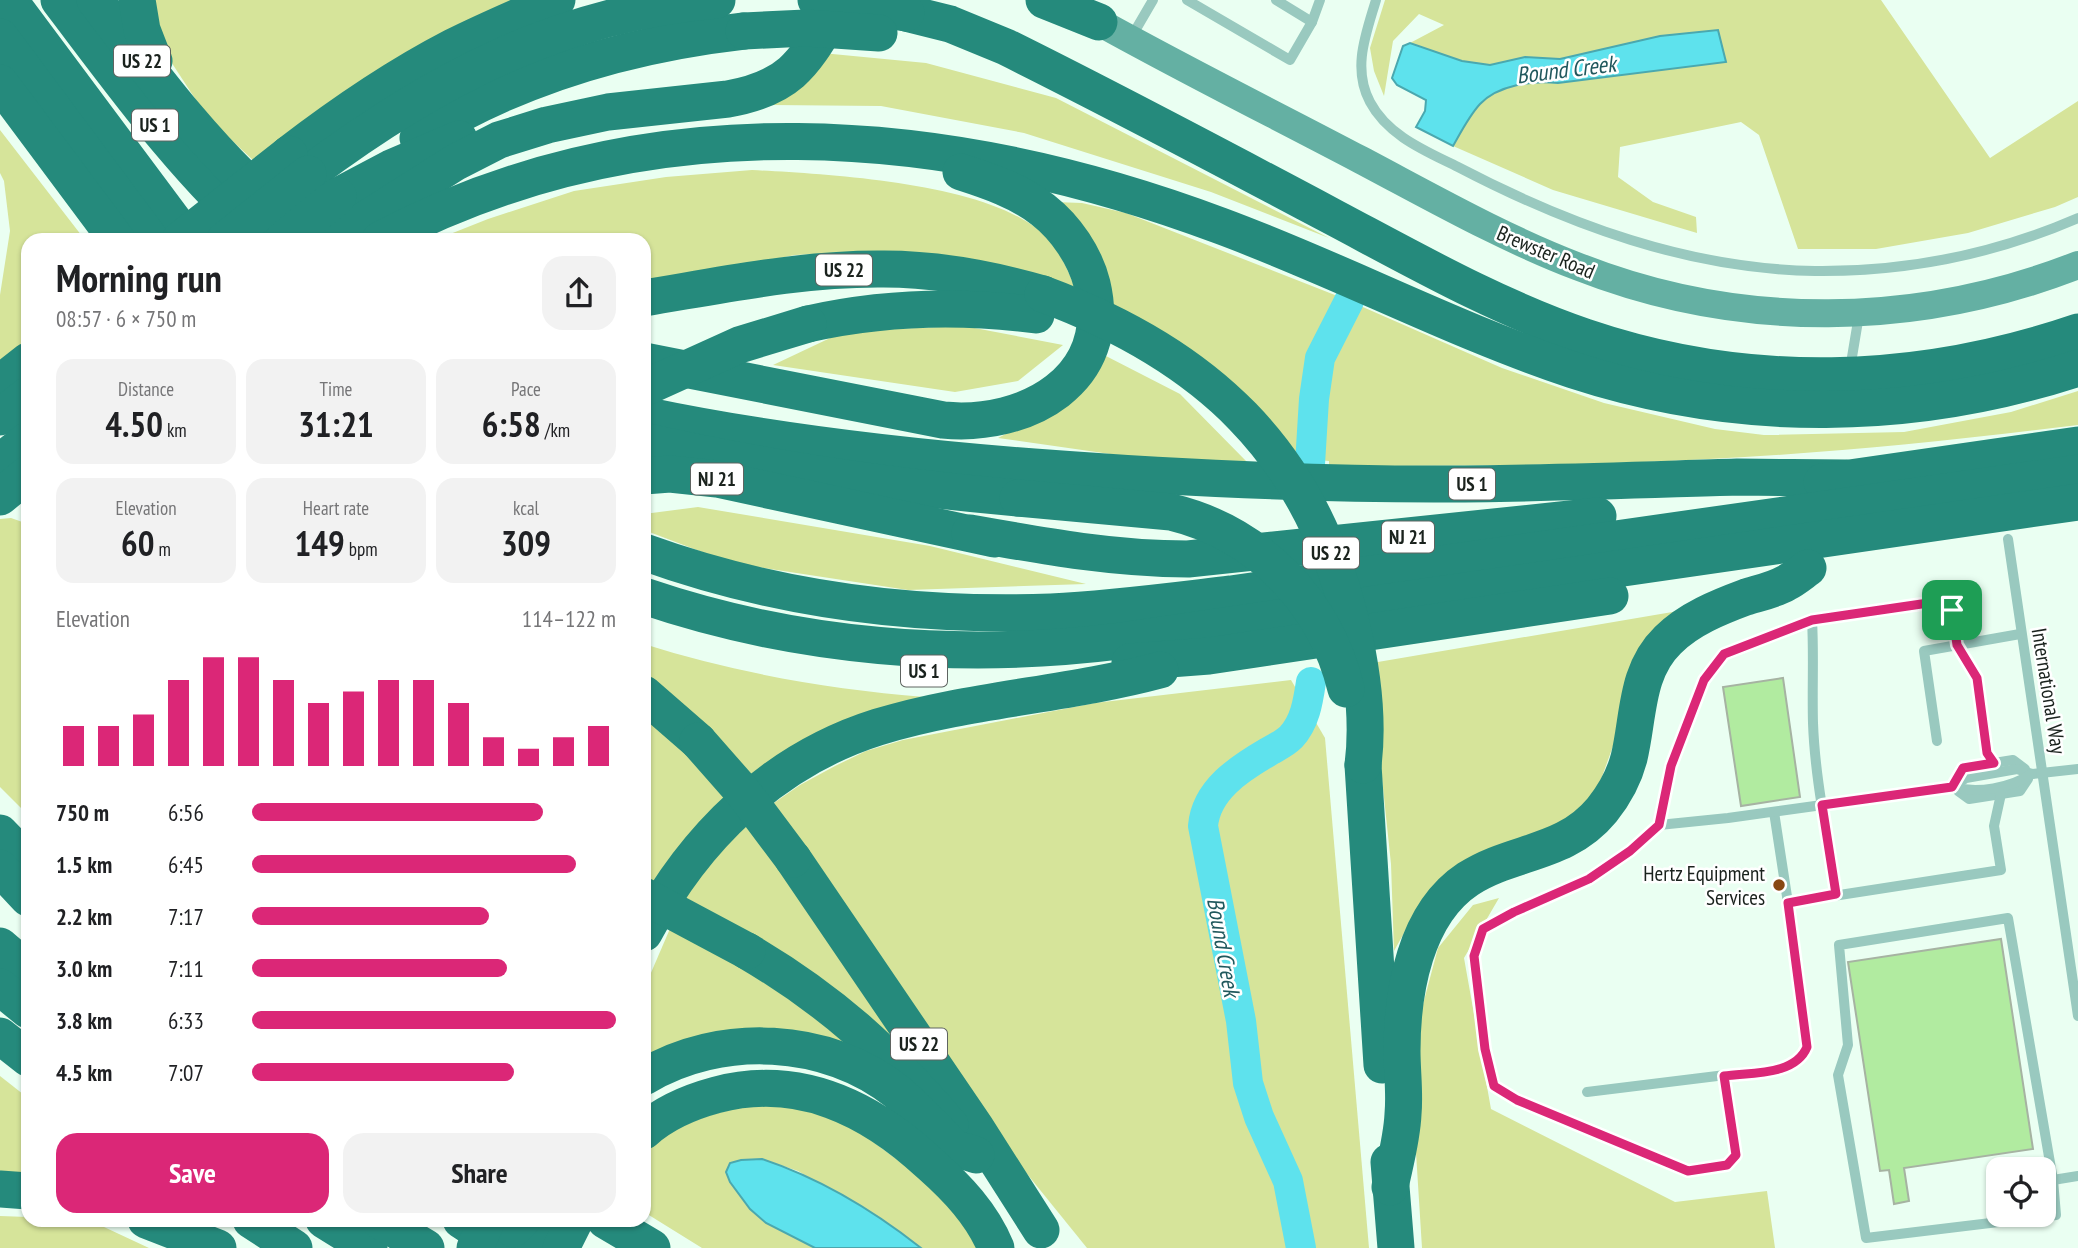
<!DOCTYPE html>
<html lang="en">
<head>
<meta charset="utf-8">
<style>
	:root { --surface:#fff; --page:#f2f2f2; --text:#202124; --muted:#757577; --accent:#db2777 }
	body { margin:0; font-family:"PT Sans Narrow",sans-serif; background:var(--page); color:var(--text); height:100vh; display:flex; flex-direction:column; font-size:26px; white-space:nowrap }
	* { box-sizing:border-box; margin:0 }
	p { font-size:23px; color:var(--muted) }
	.icon { flex:none; width:38px; height:38px; fill:none; stroke:currentColor; stroke-width:2; stroke-linecap:round; stroke-linejoin:round }
	.map { position:relative; flex:1; overflow:hidden }
	.side { position:absolute; left:21px; top:233px; width:630px; height:994px; display:flex; flex-direction:column; background:var(--surface); border-radius:21px; box-shadow:0 2px 5px #0004 }
	.side>* { flex:none }
	.buttons { position:absolute; left:1986px; top:1157px; display:grid; gap:14px }
	.buttons a { display:grid; place-items:center; width:70px; height:70px; border-radius:14px; background:var(--surface); box-shadow:0 2px 5px #0004; font-size:35px }
	.pin { position:absolute; display:grid; place-items:center; width:60px; height:60px; color:#fff; margin:-30px; border-radius:14px; box-shadow:0 4px 10px #0006 }
	.round { display:grid; place-items:center; flex:none; width:74px; height:74px; border-radius:21px; background:var(--page) }
	.overview { display:flex; align-items:center; justify-content:space-between; height:119px; padding:0 35px }
	h1 { font-size:38px; font-weight:700; line-height:52px }
	.stats { display:grid; grid-template-columns:repeat(3,1fr); gap:10px; height:119px; padding:7px 35px }
	.stats div { display:grid; align-content:center; border-radius:18px; background:var(--page); text-align:center }
	.stats b { font-size:35px; font-weight:700 }
	.stats small { font-size:19px; font-weight:400 }
	.stats p { font-size:19px }
	.chart { height:196px; padding:14px 35px }
	.chart p { display:flex; justify-content:space-between }
	.chart svg { width:100%; height:126px; margin-top:7px; stroke:var(--accent); stroke-width:6 }
	.cta { display:flex; gap:14px; margin-top:auto; padding:14px 35px }
	.cta a { flex:1; height:80px; border-radius:21px; background:var(--accent); color:#fff; font-size:28px; font-weight:700; line-height:80px; text-align:center }
	.cta a+a { background:var(--page); color:var(--text) }
	ul { padding:0 35px; list-style:none; font-size:23px }
	li { display:grid; grid-template-columns:112px 84px 1fr; align-items:center; height:52px }
	li i { height:18px; border-radius:9px; background:var(--accent) }
	.map>svg:first-child { display:block }
</style>
</head>
<body>
<div class="map">
<svg width="2078" height="1248" viewBox="0 0 2078 1248">
	<rect width="100%" height="100%" fill="#eafff2"/>
	<g fill="#d6e49a">
		<polygon points="152,0 529,0 256,163 207,117 164,51"/>
		<path d="M1385,0H1881L1990,158L2078,101V197L2055,207L1968,233L1876,249H1798L1759,135L1741,122L1620,147L1618,177L1653,202L1696,217L1697,233L1553,190L1453,146C1461,132 1469,116 1480,104C1498,85 1533,80 1558,83L1725,62L1717,30L1660,36L1560,59L1525,57L1490,65L1462,61L1410,43L1444,25L1419,14L1393,41L1384,96L1374,71L1370,48Z"/>
		<polygon points="822,53 926,63 1056,98 1329,238 1211,192 1024,133 881,106 771,105"/>
		<polygon points="0,130 85,240 28,240 28,348 0,371 0,295 10,231 4,181 0,173"/>
		<path d="M752,170C825,174 999,182 1049,240C1062,254 1069,274 1077,292L851,252L795,255L644,285V240H435L488,219L574,191L666,177Z"/>
		<path d="M1055,202L1082,203L1126,213L1340,297L1502,368L1604,403L1715,429L1764,435L1904,432L2011,412L2078,391V425C1956,440 1833,453 1709,459C1583,466 1456,466 1329,466V461L1300,458L1237,390L1112,308Z"/>
		<polygon points="964,326 1063,345 1018,381 955,392 773,365 845,331"/>
		<polygon points="1104,355 1180,394 1247,462 1152,460 998,438 1063,404"/>
		<polygon points="698,507 930,546 1086,584 908,590 731,563 644,530 644,514"/>
		<polygon points="11,518 28,524 28,815 0,787 0,519"/>
		<polygon points="1690,609 1617,735 1595,796 1555,834 1419,906 1394,951 1391,864 1373,693 1372,663"/>
		<path d="M644,644C735,673 829,689 925,697L748,781L644,672Z"/>
		<polygon points="1291,680 1325,738 1369,1248 1087,1248 985,1122 768,807 800,785 835,766 866,751 903,740 1095,703"/>
		<polygon points="644,707 729,794 654,888 644,883"/>
		<polygon points="750,820 945,1103 681,902 709,862"/>
		<polygon points="1499,898 1464,958 1491,1109 1675,1202 1767,1191 1775,1248 1422,1248 1414,1121 1422,1008 1438,948 1473,905"/>
		<polygon points="672,924 843,1030 856,1058 644,1062 644,989"/>
		<polygon points="0,1076 28,1098 28,1179 0,1175"/>
		<path d="M756,1105L788,1107L821,1114L856,1129L939,1191L982,1248H921L881,1220L798,1171L762,1159L741,1160L750,1209L766,1223L815,1248H702L644,1212V1150C683,1122 709,1113 756,1105Z"/>
		<polygon points="0,1216 28,1217 28,1220 89,1220 149,1248 0,1248"/>
	</g>
	<g fill="#5ee2ed" stroke="#4aa8af" stroke-width="2">
		<path d="M1718,30L1726,62L1558,83C1533,80 1498,85 1480,104C1469,116 1461,132 1453,146L1416,127L1425,111L1426,100L1397,85L1392,78L1403,46L1410,43L1462,61L1490,65L1525,57L1560,59L1660,36Z"/>
		<path d="M762,1159C819,1178 874,1211 921,1248H815L766,1223L750,1209L730,1182L726,1172L730,1163L741,1160Z"/>
	</g>
	<g fill="none" stroke-linecap="round" stroke-linejoin="round">
		<g stroke="#5ee2ed" stroke-width="30">
			<polyline points="1310,464 1314,399 1320,358 1349,301"/>
			<path d="M1301,1248L1288,1181L1259,1117L1248,1083L1241,1021L1203,826C1206,790 1239,769 1268,752C1276,747 1284,744 1291,737C1305,722 1308,702 1311,682"/>
		</g>
	</g>
	<g fill="#b1eba0" stroke="#a6b3a2" stroke-width="2">
		<polygon points="1783,678 1800,797 1741,806 1723,687"/>
		<polygon points="2001,939 2033,1149 1904,1168 1909,1201 1894,1204 1889,1170 1880,1171 1848,962"/>
	</g>
	<g fill="none" stroke-linecap="round" stroke-linejoin="round">
		<g stroke="#99c9bf" stroke-width="10">
			<polyline points="1187,0 1290,60 1312,22 1276,0"/>
			<path d="M1376,0C1366,34 1352,68 1370,102C1388,136 1426,151 1458,167C1569,225 1689,269 1815,271C1906,272 1995,254 2078,218"/>
			<polyline points="1312,22 1320,0"/>
			<polyline points="1132,36 1153,0"/>
			<polyline points="1850,369 1859,315"/>
			<polyline points="2008,539 2078,1016"/>
			<path d="M1812,620C1814,654 1812,688 1813,723C1815,780 1828,838 1836,894"/>
			<polyline points="1937,741 1924,651 2020,634"/>
			<polyline points="1954,783 1963,768 2013,760 2025,769"/>
			<polyline points="1952,787 1966,778 2017,769 2032,774 2078,769"/>
			<polyline points="1958,791 1969,799 2020,791 2028,779"/>
			<polyline points="1774,812 1788,903"/>
			<path d="M1659,825L1728,818L1952,787C1978,794 2010,788 2032,774"/>
			<polygon points="2008,918 2053,1180 2056,1215 1866,1238 1838,1075 1848,1045 1839,945"/>
			<polyline points="1724,1076 1736,1155 1727,1165 1688,1171 1517,1100 1494,1086 1485,1049 1474,956 1483,929 1514,912 1589,879 1630,851 1659,825 1671,766 1704,679 1724,654 1812,620 1942,602 1952,610 1957,645 1977,678 1987,753 1994,763"/>
			<path d="M1587,1092L1766,1070C1785,1068 1799,1067 1807,1047L1788,903L2001,870L1994,826L2001,794"/>
			<polyline points="2053,1180 2078,1176"/>
		</g>
		<path stroke="#64b0a3" stroke-width="28" d="M1081,12C1173,64 1268,111 1361,160C1433,198 1503,238 1579,267C1740,330 1917,328 2078,265"/>
		<g stroke="#258a7c" stroke-width="37">
			<polyline points="9,0 188,240"/>
			<path d="M59,0C123,84 184,170 264,240"/>
			<path d="M95,0C150,72 203,145 272,205"/>
			<polyline points="137,0 142,30 154,61"/>
			<polyline points="1044,0 1099,22"/>
			<path d="M906,13L950,24L1006,47C1117,102 1226,160 1335,218C1416,261 1497,307 1585,337C1747,392 1917,387 2078,332"/>
			<polyline points="0,37 151,240"/>
			<polyline points="0,83 117,240"/>
			<path d="M418,138C516,77 630,44 744,31"/>
			<path d="M289,154C341,114 395,77 453,47C487,30 522,15 557,0"/>
			<path d="M308,174C432,81 560,13 717,0"/>
			<polyline points="338,196 391,168 459,139"/>
			<path d="M333,240L456,162L499,140L547,125L608,112L728,99C796,87 806,58 839,5"/>
			<path d="M380,240C647,99 946,123 1221,226C1340,270 1453,330 1573,370C1738,424 1914,422 2078,368"/>
			<path d="M644,298C723,285 804,268 884,269C938,269 991,279 1043,294"/>
			<path d="M808,324C884,307 959,305 1036,315"/>
			<path d="M644,361L943,420C1026,428 1115,380 1092,284C1085,256 1066,228 1043,210C1019,191 989,181 961,172"/>
			<polyline points="0,383 28,361"/>
			<path d="M644,415C772,442 904,457 1034,467C1167,477 1300,484 1434,484C1535,484 1636,480 1737,477C1773,477 1810,478 1846,478"/>
			<polyline points="0,417 28,395"/>
			<path d="M644,441C767,469 892,487 1018,498"/>
			<polyline points="0,462 28,440"/>
			<polyline points="644,476 670,474 717,479 994,539"/>
			<polyline points="1822,482 2078,445"/>
			<polyline points="0,497 28,474"/>
			<path d="M970,533C1043,546 1114,559 1188,559L1598,516"/>
			<path d="M644,552C774,599 913,617 1051,612C1111,609 1171,601 1231,594L2078,473"/>
			<path d="M644,596C797,648 960,661 1120,641L2078,502"/>
			<polyline points="1130,662 1209,656 1610,596"/>
			<polyline points="644,694 698,741"/>
			<polyline points="1363,765 1382,1065"/>
			<polyline points="0,833 28,862"/>
			<polyline points="793,859 976,1128 1041,1230"/>
			<polyline points="0,868 28,898"/>
			<path d="M644,933C694,838 773,760 878,727C969,699 1067,695 1160,670"/>
			<polyline points="0,946 28,970"/>
			<path d="M747,951C832,1001 886,1051 950,1125"/>
			<polyline points="0,987 28,1010"/>
			<polyline points="0,1036 28,1058"/>
			<path d="M644,1077C720,1031 828,1036 897,1092C911,1104 923,1117 936,1129C942,1135 948,1144 955,1148C961,1151 969,1152 976,1155"/>
			<path d="M644,1131C664,1113 690,1102 716,1095C799,1073 870,1108 930,1164C957,1188 982,1214 996,1248"/>
			<polyline points="1389,1162 1396,1248"/>
			<path d="M1390,1187C1395,1163 1402,1138 1403,1114C1405,1093 1402,1072 1402,1051C1402,992 1415,914 1468,879C1513,850 1565,855 1602,810C1614,795 1624,777 1629,758C1639,717 1635,672 1668,640C1689,619 1719,607 1746,597C1759,593 1774,590 1786,583C1794,579 1801,573 1808,568"/>
			<polyline points="0,1189 28,1191"/>
			<polyline points="146,1220 218,1248"/>
			<polyline points="251,1220 294,1248"/>
			<polyline points="324,1220 369,1248"/>
			<polyline points="379,1220 426,1248"/>
			<polyline points="461,1220 504,1248 513,1229"/>
			<polyline points="503,1220 553,1248"/>
			<polyline points="605,1220 652,1248"/>
			<polyline points="561,1248 575,1220"/>
		</g>
		<g stroke="#258a7c" stroke-width="37">
			<polyline points="816,0 906,13"/>
			<polyline points="744,31 806,28 879,33"/>
			<polyline points="180,240 289,154"/>
			<polyline points="225,240 308,174"/>
			<polyline points="283,240 338,196"/>
			<path d="M1043,294C1205,354 1311,451 1351,623C1362,669 1369,718 1363,765"/>
			<polyline points="644,388 739,345 808,324"/>
			<path d="M1018,498L1171,512C1258,533 1325,601 1346,689"/>
			<polyline points="698,741 742,791 793,859"/>
			<polyline points="644,896 747,951"/>
			<polyline points="513,1229 522,1220"/>
			<polyline points="475,1248 487,1220"/>
		</g>
	</g>
	<g fill="none" stroke-linecap="round" stroke-linejoin="round">
		<defs>
			<path id="route" d="M1942,601L1952,610L1957,645L1977,678L1987,753L1994,763L1963,768L1952,787L1822,805L1836,894L1788,903L1807,1047C1795,1076 1751,1072 1724,1076L1736,1155L1727,1165L1688,1171L1517,1100L1494,1086L1485,1049L1474,956L1483,929L1514,912L1589,879L1630,851L1659,825L1671,766L1704,680L1724,654L1812,620Z"/>
		</defs>
		<use href="#route" stroke="#fff" stroke-width="14"/>
		<use href="#route" stroke="#db2777" stroke-width="9"/>
	</g>
	<circle fill="#884712" stroke="#fff" stroke-width="2.5" cx="1779" cy="885" r="7"/>
	<g text-anchor="middle" dominant-baseline="central" stroke-width="5" stroke-linejoin="round" paint-order="stroke">
		<g fill="#fff" stroke="#5f6461" stroke-width="2">
			<rect x="114" y="45.5" width="56" height="31" rx="5"/>
			<rect x="132" y="109.5" width="46" height="31" rx="5"/>
			<rect x="816" y="254.5" width="56" height="31" rx="5"/>
			<rect x="691" y="463.5" width="52" height="31" rx="5"/>
			<rect x="1449" y="468.5" width="46" height="31" rx="5"/>
			<rect x="1382" y="521.5" width="52" height="31" rx="5"/>
			<rect x="1303" y="537.5" width="56" height="31" rx="5"/>
			<rect x="901" y="655.5" width="46" height="31" rx="5"/>
			<rect x="891" y="1028.5" width="56" height="31" rx="5"/>
		</g>
		<g font-size="19" font-weight="bold" fill="#1a221d">
			<text x="142" y="61">US 22</text>
			<text x="155" y="125">US 1</text>
			<text x="844" y="270">US 22</text>
			<text x="717" y="479">NJ 21</text>
			<text x="1472" y="484">US 1</text>
			<text x="1408" y="537">NJ 21</text>
			<text x="1331" y="553">US 22</text>
			<text x="924" y="671">US 1</text>
			<text x="919" y="1044">US 22</text>
		</g>
		<g font-size="21" fill="#1a221d" stroke="#fff">
			<text transform="translate(1546 252) rotate(23)">Brewster Road</text>
			<text transform="translate(2049 691) rotate(81)">International Way</text>
		</g>
		<g font-size="21" fill="#1a221d" stroke="#fff" text-anchor="end">
			<text x="1765" y="873">Hertz Equipment<tspan x="1765" dy="24">Services</tspan></text>
		</g>
		<g font-size="23" font-style="italic" fill="#20585d" stroke="#fff">
			<text transform="translate(1566 69) rotate(-7)">Bound Creek</text>
			<text transform="translate(1224 947) rotate(80)">Bound Creek</text>
		</g>
	</g>
</svg>
<div class="buttons">
<a><svg class="icon" aria-label="locate" viewBox="0 0 24 24"><circle cx="12" cy="12" r="6"/><path d="M12 2v4M12 18v4M2 12h4M18 12h4"/></svg></a>
</div>
<div class="pin" style="left:1952px;top:610px;background:#1e9e55"><svg class="icon" aria-label="arrive" viewBox="0 0 24 24"><path d="M6 21V4h12l-3 4 3 4H6"/></svg></div>
<section class="side">
<div class="overview"><div><h1>Morning run</h1><p>08:57 · 6 × 750 m</p></div><a class="round"><svg class="icon" aria-label="share" viewBox="0 0 24 24"><path d="M12 15V3M7 8l5-5 5 5M5 13v7h14v-7"/></svg></a></div>
<div class="stats">
<div><p>Distance</p><b>4.50<small> km</small></b></div>
<div><p>Time</p><b>31:21</b></div>
<div><p>Pace</p><b>6:58<small> /km</small></b></div>
</div>
<div class="stats">
<div><p>Elevation</p><b>60<small> m</small></b></div>
<div><p>Heart rate</p><b>149<small> bpm</small></b></div>
<div><p>kcal</p><b>309</b></div>
</div>
<div class="chart"><p><span>Elevation</span>114–122 m</p>
<svg viewBox="0 0 160 44" preserveAspectRatio="none"><path d="M5 44V30M15 44V30M25 44V26M35 44V14M45 44V6M55 44V6M65 44V14M75 44V22M85 44V18M95 44V14M105 44V14M115 44V22M125 44V34M135 44V38M145 44V34M155 44V30"/></svg>
</div>
<ul>
<li><b>750 m</b>6:56<i style="width:80%"></i></li>
<li><b>1.5 km</b>6:45<i style="width:89%"></i></li>
<li><b>2.2 km</b>7:17<i style="width:65%"></i></li>
<li><b>3.0 km</b>7:11<i style="width:70%"></i></li>
<li><b>3.8 km</b>6:33<i style="width:100%"></i></li>
<li><b>4.5 km</b>7:07<i style="width:72%"></i></li>
</ul>
<div class="cta"><a>Save</a><a>Share</a></div>
</section>
</div>
</body>
</html>
